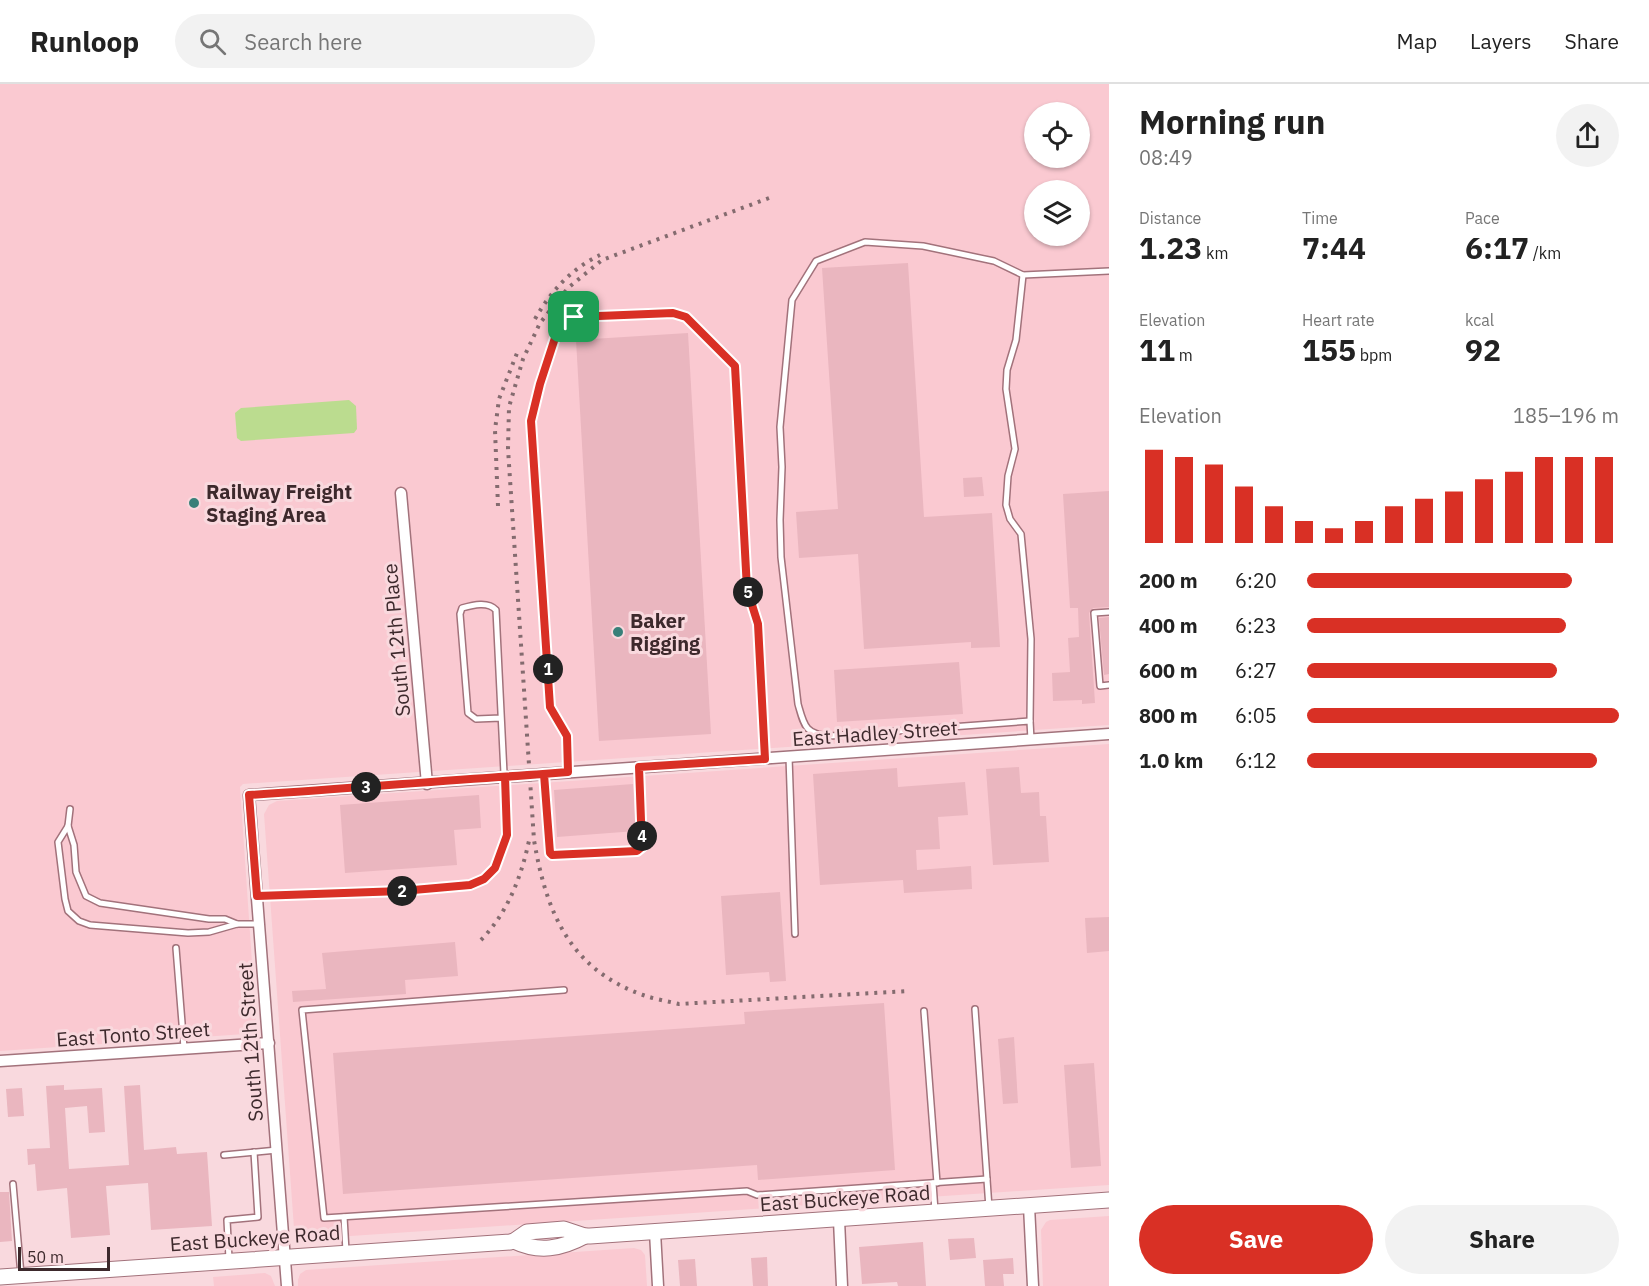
<!DOCTYPE html>
<html lang="en">
<head>
<meta charset="utf-8">
<style>
	:root { --surface:#fff; --page:#f2f2f2; --text:#222; --muted:#767676; --line:#e0e0e0; --accent:#d93025 }
	body { margin:0; font-family:"IBM Plex Sans",sans-serif; background:var(--page); color:var(--text); height:100vh; display:flex; flex-direction:column; font-size:22px; white-space:nowrap }
	* { box-sizing:border-box; margin:0 }
	p { font-size:20px; color:var(--muted) }
	.icon { flex:none; width:33px; height:33px; fill:none; stroke:currentColor; stroke-width:2; stroke-linecap:round; stroke-linejoin:round }
	.map { position:relative; flex:1; overflow:hidden }
	.panel { display:flex; flex-direction:column; background:var(--surface); width:540px }
	.panel>* { flex:none }
	.buttons { position:absolute; left:1024px; top:18px; display:grid; gap:12px }
	.buttons a { display:grid; place-items:center; width:66px; height:66px; border-radius:50%; background:var(--surface); box-shadow:0 2px 4px #0004; font-size:30px }
	.scale { position:absolute; left:18px; bottom:15px; width:92px; box-sizing:border-box; padding-left:6px; border:3px solid #3d292c; border-top:0; font-size:16px; line-height:21px; white-space:nowrap; color:#3d292c; -webkit-text-stroke:4px #f9d9de; paint-order:stroke }
	.pin { position:absolute; display:grid; place-items:center; width:51px; height:51px; color:#fff; margin:-26px; border-radius:12px; box-shadow:0 3px 9px #0006 }
	.km { position:absolute; width:30px; height:30px; margin:-15px; border-radius:50%; background:#222; color:#fff; font-size:16px; line-height:30px; text-align:center }
	.round { display:grid; place-items:center; flex:none; width:63px; height:63px; border-radius:32px; background:var(--page) }
	.headline { display:flex; align-items:center; justify-content:space-between; height:102px; padding:0 30px }
	h1 { font-size:33px; font-weight:800; line-height:45px }
	.metrics { display:grid; grid-template-columns:repeat(3,1fr); gap:9px; height:102px; padding:6px 30px }
	.metrics div { display:grid; align-content:center }
	.metrics b { font-size:30px; font-weight:800 }
	.metrics small { font-size:16px; font-weight:400 }
	.metrics p { font-size:16px }
	.chart { height:168px; padding:12px 30px }
	.chart p { display:flex; justify-content:space-between }
	.chart svg { width:100%; height:108px; margin-top:6px; stroke:var(--accent); stroke-width:6 }
	.action { display:flex; gap:12px; margin-top:auto; padding:12px 30px }
	.action a { flex:1; height:69px; border-radius:36px; background:var(--accent); color:#fff; font-size:24px; font-weight:800; line-height:69px; text-align:center }
	.action a+a { background:var(--page); color:var(--text) }
	ul { padding:0 30px; list-style:none; font-size:20px }
	li { display:grid; grid-template-columns:96px 72px 1fr; align-items:center; height:45px }
	li i { height:15px; border-radius:8px; background:var(--accent) }
	header { display:flex; align-items:center; gap:36px; box-sizing:border-box; height:84px; padding:0 30px; background:var(--surface); border-bottom:2px solid var(--line) }
	header strong { font-size:28px }
	nav { display:flex; gap:33px; margin-inline-start:auto; font-size:21px }
	.search { width:420px; height:54px; background:var(--page); display:flex; align-items:center; gap:15px; box-sizing:border-box; padding:0 21px; border-radius:33px; color:var(--muted); font-size:22px }
	main { display:flex; flex:1; min-height:0 }
	.map>svg:first-child { display:block }
</style>
</head>
<body>
<header>
<strong>Runloop</strong>
<div class="search"><svg class="icon" aria-label="search" viewBox="0 0 24 24"><circle cx="10" cy="10" r="6"/><path d="M15 15l6 6"/></svg>Search here</div>
<nav><a>Map</a><a>Layers</a><a>Share</a></nav>
</header>
<main>
<div class="map">
<svg width="1109" height="1202" viewBox="0 0 1109 1202">
	<rect width="100%" height="100%" fill="#f9d9de"/>
	<g fill="#fac9d1" fill-rule="evenodd">
		<path d="M0,0H1109V641L243,700L240,703L256,937L252,946L245,950L0,967ZM1035,28H1080V74H1035ZM1035,106H1080V152H1035Z"/>
		<polygon points="1109,660 1109,1101 306,1155 298,1152 294,1144 264,730 269,721 277,717"/>
		<polygon points="1109,1132 1109,1202 1043,1202 1041,1146 1046,1138 1050,1136"/>
		<polygon points="634,1164 641,1166 645,1171 647,1202 298,1202 298,1196 300,1190 306,1186"/>
		<polygon points="265,1189 271,1192 275,1202 214,1202 213,1193"/>
	</g>
	<polygon fill="#bbdc8f" points="349,316 356,322 357,345 354,349 241,357 237,354 235,329 241,324"/>
	<g fill="#eab6bf">
		<polygon points="908,179 924,433 992,429 1000,563 971,564 971,558 864,565 858,470 799,474 796,428 838,425 822,184"/>
		<polygon points="688,249 711,650 599,657 576,256"/>
		<polygon points="982,393 984,412 964,413 963,394"/>
		<polygon points="1109,407 1109,523 1093,524 1089,529 1095,619 1082,620 1082,616 1053,617 1052,589 1070,588 1068,554 1079,553 1078,524 1070,524 1063,410"/>
		<polygon points="1109,533 1109,590 1104,591 1099,534"/>
		<polygon points="959,578 963,630 837,638 834,586"/>
		<polygon points="1019,683 1021,709 1039,708 1040,732 1046,732 1049,778 993,781 986,685"/>
		<polygon points="897,684 898,703 965,698 968,731 938,733 940,765 916,766 917,786 971,782 972,805 904,809 903,796 820,801 813,690"/>
		<polygon points="633,700 636,747 557,753 554,706"/>
		<polygon points="479,711 481,744 454,746 457,781 345,789 340,721"/>
		<polygon points="780,808 786,897 770,898 769,888 726,891 721,812"/>
		<polygon points="1109,833 1109,867 1087,869 1085,834"/>
		<polygon points="455,858 458,892 405,896 406,910 293,918 292,907 326,905 322,869"/>
		<polygon points="884,919 895,1086 758,1096 757,1081 343,1110 333,969 745,940 744,928"/>
		<polygon points="1014,953 1018,1019 1003,1020 998,955"/>
		<polygon points="1094,979 1101,1082 1071,1084 1064,981"/>
		<polygon points="64,1001 64,1006 102,1004 105,1048 89,1049 87,1022 65,1024 69,1085 129,1081 124,1002 140,1001 144,1066 176,1063 177,1070 207,1068 212,1142 151,1146 148,1099 106,1102 110,1151 71,1154 67,1104 37,1107 35,1080 28,1081 27,1065 50,1064 46,1002"/>
		<polygon points="22,1004 24,1032 8,1033 6,1005"/>
		<polygon points="0,1108 9,1108 12,1157 0,1158"/>
		<polygon points="974,1154 976,1174 950,1176 948,1155"/>
		<polygon points="923,1158 926,1202 898,1202 897,1198 862,1200 859,1163"/>
		<polygon points="767,1173 768,1202 753,1202 751,1174"/>
		<polygon points="1013,1174 1014,1190 1003,1190 1004,1202 985,1202 983,1176"/>
		<polygon points="695,1175 697,1202 680,1202 678,1176"/>
	</g>
	<g fill="none" stroke-linecap="round" stroke-linejoin="round">
		<defs>
			<g id="lane">
				<polyline points="1023,191 1016,256 1007,286 1006,305 1015,365 1008,392 1006,421 1010,435 1021,450 1031,555 1030,637"/>
				<polyline points="1109,528 1094,529 1100,602 1109,601"/>
				<path d="M1031,656L1030,637L830,652C805,651 804,641 798,620L781,473L780,436L782,383L780,343L792,216L816,177L865,158L923,162L994,177L1023,191L1109,187"/>
				<polyline points="789,673 795,850"/>
				<polyline points="568,688 567,652 550,623 531,337 540,300 555,254 574,233 673,229 686,233 735,282 747,505 758,540 765,675"/>
				<polyline points="544,690 550,769 552,771 637,767 642,763 639,684"/>
				<polyline points="70,725 68,742 58,758 65,815 68,827 79,837 90,841 188,849 209,848 237,840 259,840"/>
				<polyline points="68,742 74,761 76,788 86,812 100,819 209,835 225,835 237,840"/>
				<path d="M257,812L402,807L470,801L484,795L495,784L507,751L496,526C488,517 473,521 462,524L460,530L468,629L476,635L501,634"/>
				<polyline points="176,864 184,964"/>
				<polyline points="564,906 302,926 324,1134 747,1107 757,1111 987,1095"/>
				<polyline points="975,925 989,1124"/>
				<polyline points="924,927 937,1099"/>
				<polyline points="224,1071 277,1066"/>
				<polyline points="933,1099 935,1127"/>
				<polyline points="13,1100 21,1191"/>
				<polyline points="344,1133 346,1167"/>
				<polyline points="229,1175 227,1136 258,1133 254,1068"/>
			</g>
			<g id="street">
				<polyline points="401,409 427,700"/>
				<polyline points="0,977 269,959"/>
				<polyline points="1029,1122 1033,1202"/>
				<polyline points="839,1136 842,1202"/>
				<polyline points="655,1148 658,1202"/>
				<polyline points="287,1202 249,711 1109,650"/>
			</g>
			<g id="secondary">
				<path d="M514,1157C539,1169 561,1165 585,1152"/>
				<polyline points="0,1193 510,1158 514,1157 527,1148 564,1145 585,1152 590,1152 1109,1116"/>
			</g>
		</defs>
		<use href="#lane" stroke="#a2727b" stroke-width="8"/>
		<use href="#street" stroke="#a2727b" stroke-width="13"/>
		<use href="#secondary" stroke="#a2727b" stroke-width="17"/>
		<use href="#lane" stroke="#fff" stroke-width="5"/>
		<use href="#street" stroke="#fff" stroke-width="10"/>
		<use href="#secondary" stroke="#fff" stroke-width="15"/>
		<g stroke="#846b6f" stroke-width="4" stroke-dasharray="3 6" stroke-linecap="butt">
			<path d="M769,114L602,176L568,204L540,239L523,275L509,323L508,365L534,756C546,827 569,885 643,911C654,915 667,917 679,920L909,907"/>
			<path d="M535,235C551,207 571,185 600,171"/>
			<polyline points="498,422 495,346 499,315 519,264"/>
			<path d="M481,856C509,827 522,791 530,752"/>
		</g>
	</g>
	<g fill="none" stroke-linecap="round" stroke-linejoin="round">
		<defs>
			<path id="route" d="M574,233L555,254L540,300L531,337L550,623L567,652L568,688L505,693L507,751L495,784L484,795L470,801L402,807L257,812L249,711C348,705 446,696 544,690L550,769L552,771L637,767L642,763L639,683L765,675L758,540L747,505L735,282L686,233L673,229L574,233"/>
		</defs>
		<use href="#route" stroke="#fff" stroke-width="12"/>
		<use href="#route" stroke="#d93025" stroke-width="8"/>
	</g>
	<g fill="#398079" stroke="#f9d9de" stroke-width="2">
		<circle cx="194" cy="419" r="6"/>
		<circle cx="618" cy="548" r="6"/>
	</g>
	<g text-anchor="middle" dominant-baseline="central" stroke-width="6" stroke-linejoin="round" paint-order="stroke">
		<g font-size="20" font-weight="bold" fill="#3d292c" stroke="#f9d9de" text-anchor="start">
			<text x="206" y="407">Railway Freight<tspan x="206" dy="23">Staging Area</tspan></text>
			<text x="630" y="536">Baker<tspan x="630" dy="23">Rigging</tspan></text>
		</g>
		<g font-size="20" fill="#3d292c" stroke="#f9d9de">
			<text transform="translate(396 556) rotate(-95)">South 12th Place</text>
			<text transform="translate(875 649) rotate(-4)">East Hadley Street</text>
			<text transform="translate(133 950) rotate(-4)">East Tonto Street</text>
			<text transform="translate(250 958) rotate(-94)">South 12th Street</text>
			<text transform="translate(845 1114) rotate(-4)">East Buckeye Road</text>
			<text transform="translate(255 1154) rotate(-4)">East Buckeye Road</text>
		</g>
	</g>
</svg>
<div class="buttons">
<a><svg class="icon" aria-label="locate" viewBox="0 0 24 24"><circle cx="12" cy="12" r="6"/><path d="M12 2v4M12 18v4M2 12h4M18 12h4"/></svg></a>
<a><svg class="icon" aria-label="layers" viewBox="0 0 24 24"><path d="M12 4l9 5-9 5-9-5zM3 14l9 5 9-5"/></svg></a>
</div>
<div class="scale">50 m</div>
<div class="pin" style="left:574px;top:233px;background:#1e9e55"><svg class="icon" aria-label="arrive" viewBox="0 0 24 24"><path d="M6 21V4h12l-3 4 3 4H6"/></svg></div>
<b class="km" style="left:548px;top:585px">1</b>
<b class="km" style="left:402px;top:807px">2</b>
<b class="km" style="left:366px;top:703px">3</b>
<b class="km" style="left:642px;top:752px">4</b>
<b class="km" style="left:748px;top:508px">5</b>
</div>
<section class="panel">
<div class="headline"><div><h1>Morning run</h1><p>08:49</p></div><a class="round"><svg class="icon" aria-label="share" viewBox="0 0 24 24"><path d="M12 15V3M7 8l5-5 5 5M5 13v7h14v-7"/></svg></a></div>
<div class="metrics">
<div><p>Distance</p><b>1.23<small> km</small></b></div>
<div><p>Time</p><b>7:44</b></div>
<div><p>Pace</p><b>6:17<small> /km</small></b></div>
</div>
<div class="metrics">
<div><p>Elevation</p><b>11<small> m</small></b></div>
<div><p>Heart rate</p><b>155<small> bpm</small></b></div>
<div><p>kcal</p><b>92</b></div>
</div>
<div class="chart"><p><span>Elevation</span>185–196 m</p>
<svg viewBox="0 0 160 44" preserveAspectRatio="none"><path d="M5 44V6M15 44V9M25 44V12M35 44V21M45 44V29M55 44V35M65 44V38M75 44V35M85 44V29M95 44V26M105 44V23M115 44V18M125 44V15M135 44V9M145 44V9M155 44V9"/></svg>
</div>
<ul>
<li><b>200 m</b>6:20<i style="width:85%"></i></li>
<li><b>400 m</b>6:23<i style="width:83%"></i></li>
<li><b>600 m</b>6:27<i style="width:80%"></i></li>
<li><b>800 m</b>6:05<i style="width:100%"></i></li>
<li><b>1.0 km</b>6:12<i style="width:93%"></i></li>
</ul>
<div class="action"><a>Save</a><a>Share</a></div>
</section>
</main>
</body>
</html>
